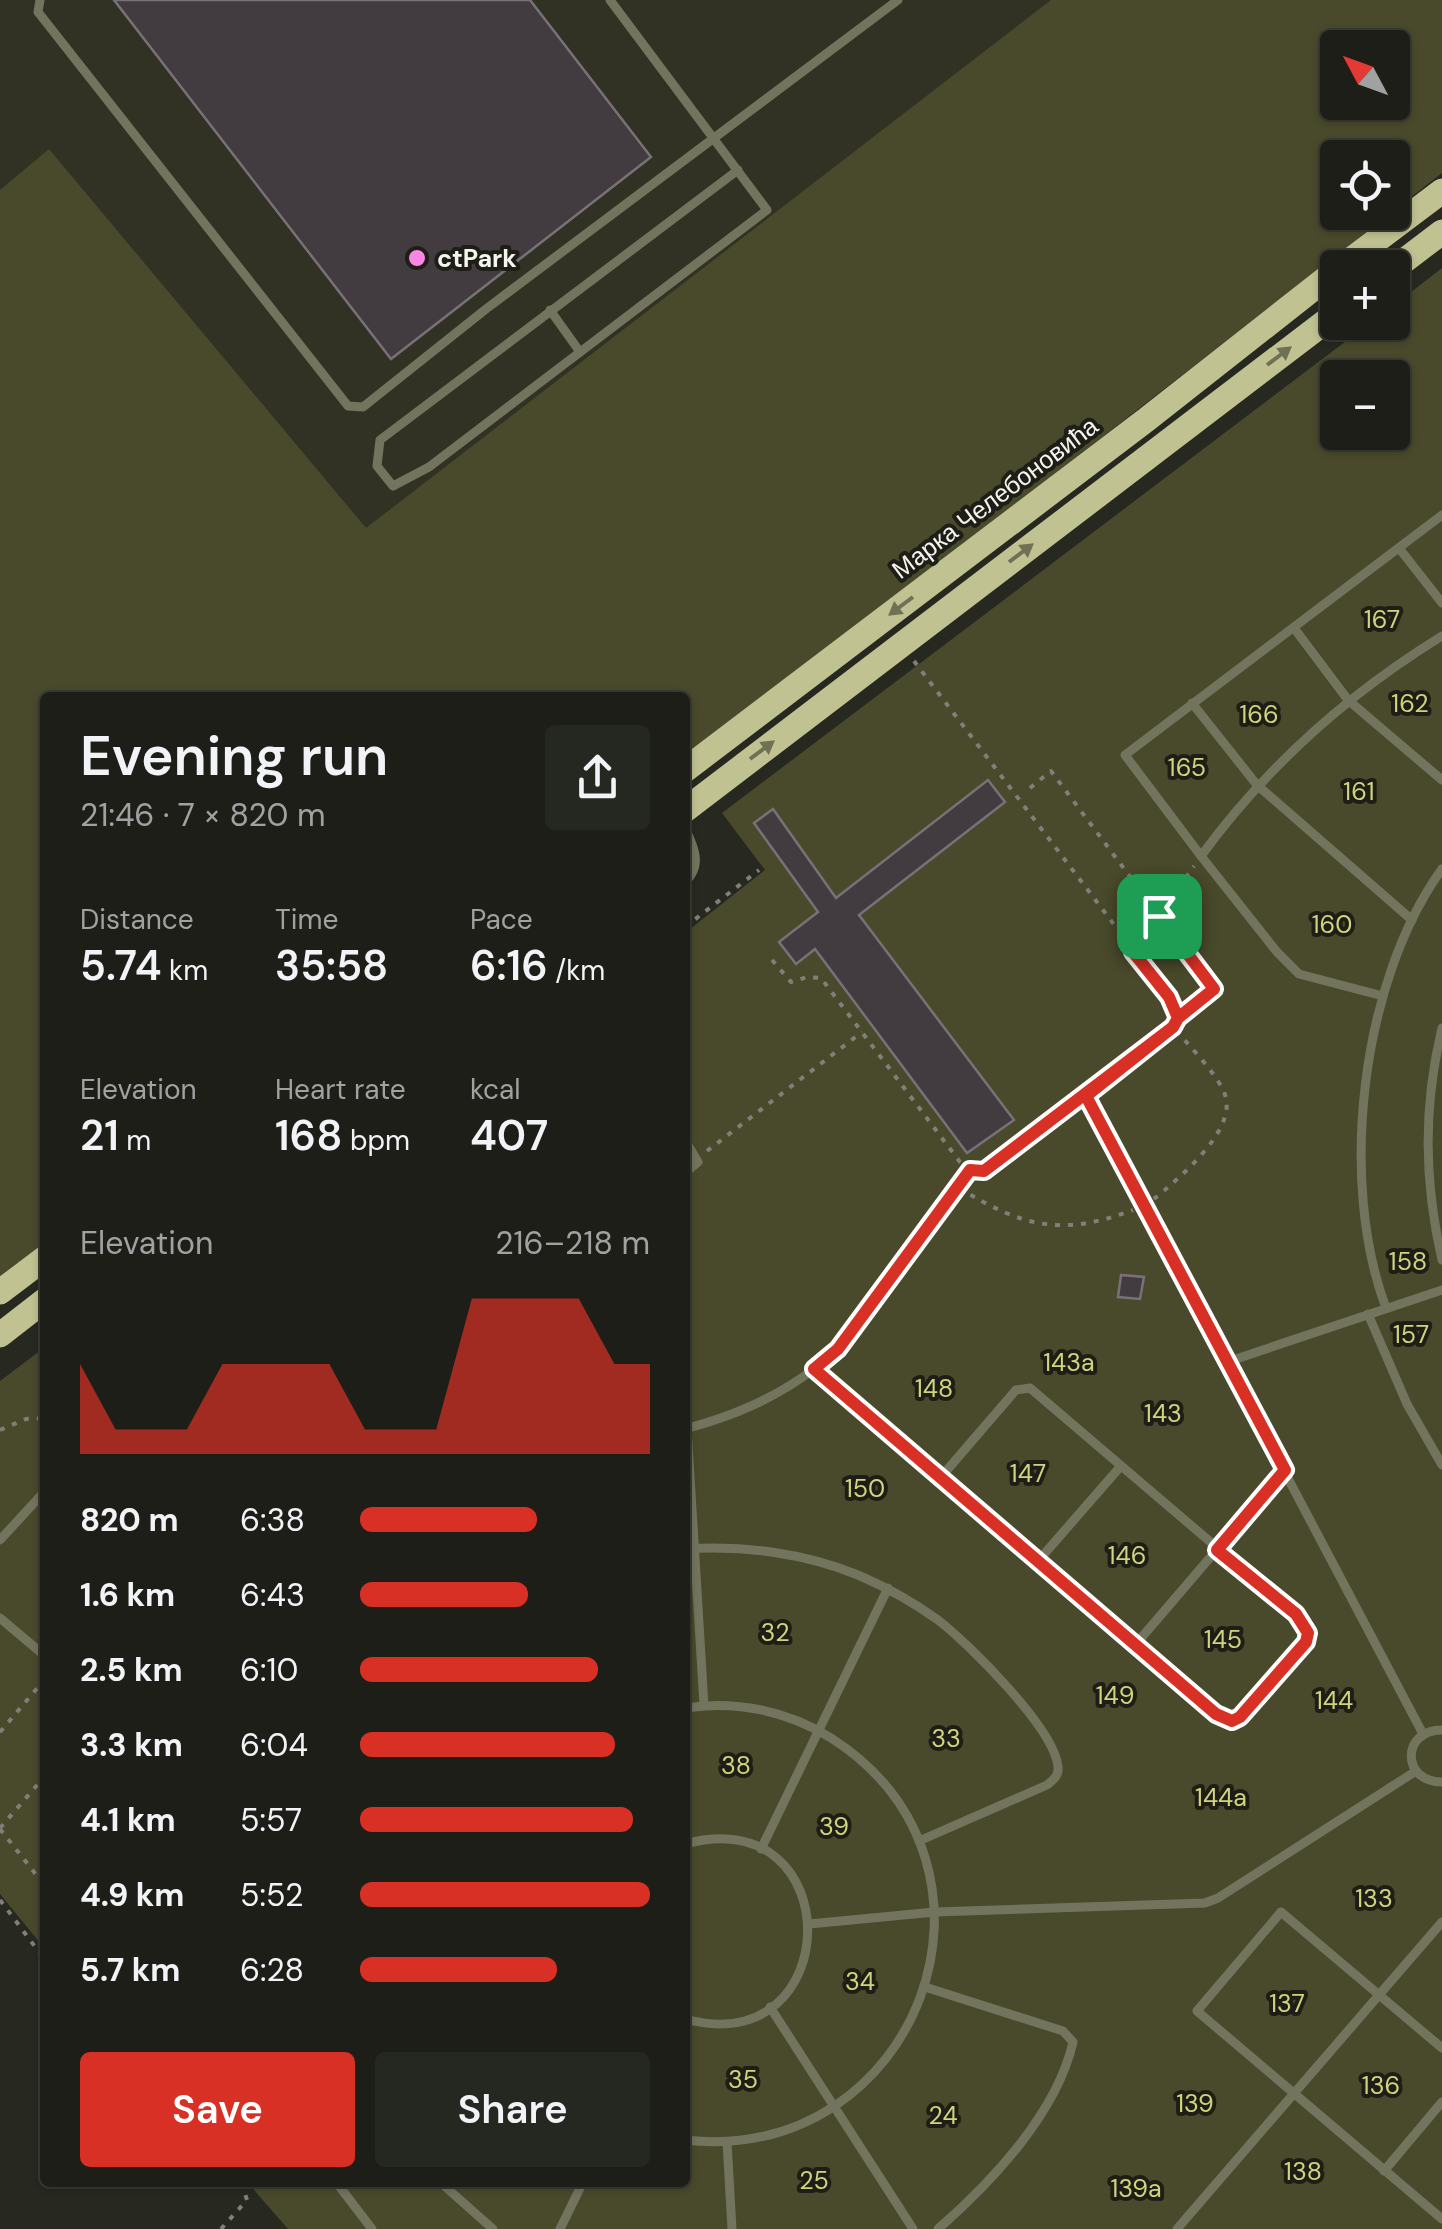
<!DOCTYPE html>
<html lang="en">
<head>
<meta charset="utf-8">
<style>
	:root { --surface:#1d1e18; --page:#252721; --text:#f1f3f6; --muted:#a0a2a2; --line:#3b3c37; --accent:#d93025 }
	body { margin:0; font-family:"DM Sans",sans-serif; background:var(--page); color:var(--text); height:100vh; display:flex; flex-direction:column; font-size:38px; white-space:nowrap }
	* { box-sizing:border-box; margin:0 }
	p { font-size:32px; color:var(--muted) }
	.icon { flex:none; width:55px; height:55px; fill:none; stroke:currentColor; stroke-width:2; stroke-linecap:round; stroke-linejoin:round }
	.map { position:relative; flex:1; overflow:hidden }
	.side { position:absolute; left:40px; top:692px; width:650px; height:1495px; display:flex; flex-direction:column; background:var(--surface); border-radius:10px; box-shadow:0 2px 8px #0004,0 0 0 2px var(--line) }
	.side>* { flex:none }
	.needle { width:65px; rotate:311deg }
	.controls { position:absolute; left:1320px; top:30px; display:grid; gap:20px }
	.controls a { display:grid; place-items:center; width:90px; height:90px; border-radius:10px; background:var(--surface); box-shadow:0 2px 8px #0004,0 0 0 2px var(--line); font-size:50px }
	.pin { position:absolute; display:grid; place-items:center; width:85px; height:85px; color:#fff; margin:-42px; border-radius:20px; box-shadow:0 5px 15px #0006 }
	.round { display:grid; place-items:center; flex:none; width:105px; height:105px; border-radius:10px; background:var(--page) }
	.summary { display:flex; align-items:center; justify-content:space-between; height:170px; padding:0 40px }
	h1 { font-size:55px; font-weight:600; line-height:75px }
	.figures { display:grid; grid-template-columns:repeat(3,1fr); gap:15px; height:170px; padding:10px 40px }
	.figures div { display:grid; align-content:center }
	.figures b { font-size:42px; font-weight:600 }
	.figures small { font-size:28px; font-weight:400 }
	.figures p { font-size:28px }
	.chart { height:280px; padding:20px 40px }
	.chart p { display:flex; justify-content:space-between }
	.chart svg { width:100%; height:180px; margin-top:10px; fill:var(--accent); opacity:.7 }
	.cta { display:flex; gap:20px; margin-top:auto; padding:20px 40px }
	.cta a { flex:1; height:115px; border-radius:10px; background:var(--accent); color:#fff; font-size:40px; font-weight:600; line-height:115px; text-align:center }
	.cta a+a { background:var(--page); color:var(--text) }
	ul { padding:0 40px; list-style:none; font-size:32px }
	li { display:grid; grid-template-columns:160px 120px 1fr; align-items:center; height:75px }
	li i { height:25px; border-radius:12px; background:var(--accent) }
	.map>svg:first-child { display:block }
</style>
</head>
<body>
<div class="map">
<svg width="1442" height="2229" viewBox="0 0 1442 2229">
	<rect width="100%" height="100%" fill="#272820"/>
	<path fill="#313224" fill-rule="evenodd" d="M0,0H1442L1392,158H1338V212L685,698H45L0,1269ZM1338,48H1392V102H1338Z"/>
	<g fill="#494a2b" fill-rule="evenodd">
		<path d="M1051,0H1442V173L1393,211L1392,158H1338V212L1391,213L685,761V698H45V1252L0,1286V190L49,149L366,528ZM1338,48H1392V102H1338Z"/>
		<path d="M1442,268V2229H288L248,2183L685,2182V933L765,870L722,813L1370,323L1392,322L1393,306ZM1338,378H1392V432H1338Z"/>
		<polygon points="45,1347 45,1949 0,1894 0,1381"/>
	</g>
	<g fill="#423b40" stroke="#797177" stroke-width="2.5">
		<polygon points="114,0 530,0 651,157 391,359"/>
		<polygon points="988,780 1005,802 859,915 1014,1120 967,1153 815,949 796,964 779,942 818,912 754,823 773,809 836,898"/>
		<polygon points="1121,1275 1144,1277 1140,1299 1118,1297"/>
	</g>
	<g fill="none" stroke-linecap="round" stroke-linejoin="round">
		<g stroke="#7f8079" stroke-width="4" stroke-dasharray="5 8" stroke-linecap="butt">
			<polyline points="914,661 1169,997 1178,1013 1173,1027 1097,1088"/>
			<polyline points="1030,788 1051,771 1214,989 1178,1018"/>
			<polyline points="685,927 759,870"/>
			<polyline points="1133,952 1194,866"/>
			<polyline points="772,960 791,982 807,977 821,978 960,1162 970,1170 984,1171 1077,1103"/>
			<polyline points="707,1151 862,1032"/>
			<path d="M959,1188C1023,1227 1061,1237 1133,1210"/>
			<path d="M1154,1199C1177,1180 1234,1133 1226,1098C1221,1077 1188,1045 1174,1028"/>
			<polyline points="824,1361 838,1349 884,1290 970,1170"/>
			<polyline points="0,1430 26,1419 45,1418"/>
			<polyline points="0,1732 45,1679"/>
			<polyline points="0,1828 45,1776"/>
			<polyline points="0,1829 45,1886"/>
			<polyline points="0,1900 45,1960"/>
			<polyline points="221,2229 247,2200 241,2182"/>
		</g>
		<g stroke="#73745d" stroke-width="9">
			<polyline points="40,0 38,12 348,406 363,407 486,309 898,0"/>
			<polyline points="610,0 767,210 429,467 393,486 377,466 380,440 738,170"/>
			<polyline points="550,310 580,352"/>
			<polyline points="1399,548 1442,603"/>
			<polyline points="1294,628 1348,700 1442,780"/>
			<polyline points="1192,703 1257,785 1412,920"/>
			<path d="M685,828C694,847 703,865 685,882"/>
			<polyline points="1201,856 1125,755 1442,515"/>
			<path d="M1383,996L1299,974L1277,952L1201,856C1267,766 1346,695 1442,636"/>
			<path d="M1442,1028C1423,1107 1424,1181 1442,1260"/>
			<polyline points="1086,1096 1423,1734"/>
			<polyline points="685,1140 698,1162 685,1173"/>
			<path d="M1386,1308C1338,1180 1361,981 1442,869"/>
			<polyline points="1368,1314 1407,1404 1442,1465"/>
			<polyline points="1227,1362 1442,1290"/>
			<polyline points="687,1428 704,1705"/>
			<path d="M685,1429C733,1416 774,1399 814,1369L1223,1719L1232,1721L1240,1717L1306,1642L1307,1633L1296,1615L1030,1388L1016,1390L941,1477"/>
			<polyline points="0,1540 45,1491"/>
			<path d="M685,1549C743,1545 804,1553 858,1575C886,1587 913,1602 938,1620C968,1643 1055,1729 1058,1767C1059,1776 1053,1780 1047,1785L919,1841"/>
			<polyline points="1039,1560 1120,1467"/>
			<polyline points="0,1618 45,1656"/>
			<polyline points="1136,1644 1285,1470"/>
			<path d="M685,1708C736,1700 788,1711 831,1738C1031,1866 918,2166 685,2140"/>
			<path d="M1442,1730C1401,1730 1401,1782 1442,1782"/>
			<path d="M685,1844C850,1799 847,2063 685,2019"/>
			<polyline points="761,1849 888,1588"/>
			<polyline points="809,1924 935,1912 1205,1903 1218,1898 1416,1771"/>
			<path d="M925,1987L1063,2031L1073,2042C1057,2113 991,2183 938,2229"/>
			<polyline points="770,2007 913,2229"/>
			<polyline points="1442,2048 1281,1912 1197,2011 1442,2219"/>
			<polyline points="727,2142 732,2229"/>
			<polyline points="1384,2171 1442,2102"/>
			<polyline points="336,2182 372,2229"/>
			<polyline points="440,2182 493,2229"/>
			<polyline points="560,2229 583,2182"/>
			<polyline points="1177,2229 1442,1922"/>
		</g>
		<g stroke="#c0c291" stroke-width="25">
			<polyline points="1340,268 1442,191"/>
			<polyline points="1392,270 1442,232"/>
			<polyline points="685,770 1146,420 1338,269"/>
			<polyline points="685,810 1338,312"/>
			<polyline points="0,1292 45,1258"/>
			<polyline points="0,1335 45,1300"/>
		</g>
	</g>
	<defs><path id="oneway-solid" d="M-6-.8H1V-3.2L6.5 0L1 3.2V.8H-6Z" transform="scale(2.5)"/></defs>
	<g fill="#6f7054">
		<use href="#oneway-solid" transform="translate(1279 356) rotate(-37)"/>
		<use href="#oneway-solid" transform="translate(1021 553) rotate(-37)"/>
		<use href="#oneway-solid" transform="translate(901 606) rotate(143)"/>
		<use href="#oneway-solid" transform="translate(762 750) rotate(-37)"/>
	</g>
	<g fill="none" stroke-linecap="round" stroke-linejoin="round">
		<defs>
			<polyline id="route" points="1159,916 1133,952 1169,997 1178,1018 1173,1027 1086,1096 1285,1470 1217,1550 1296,1614 1308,1633 1306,1642 1240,1717 1232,1721 1216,1714 814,1369 838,1349 970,1170 984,1171 1173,1027 1178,1018 1214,989 1159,916"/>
		</defs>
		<use href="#route" stroke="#fff" stroke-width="20"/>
		<use href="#route" stroke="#d93025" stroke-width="12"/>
	</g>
	<circle fill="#fc86e4" stroke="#1e1e17" stroke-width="4" cx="417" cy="258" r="10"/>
	<g text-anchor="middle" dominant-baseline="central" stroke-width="8" stroke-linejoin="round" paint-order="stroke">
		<g font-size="25" font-weight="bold" fill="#f4f5ef" stroke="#1e1e17" text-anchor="start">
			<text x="437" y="258">ctPark</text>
		</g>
		<g font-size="25" fill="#f4f5ef" stroke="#1e1e17">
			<text transform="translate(995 498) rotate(-37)">Марка Челебоновића</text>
		</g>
		<g font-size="25" fill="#d1d47e" stroke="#1e1e17">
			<text x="1382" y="619">167</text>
			<text x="1410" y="703">162</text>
			<text x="1259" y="714">166</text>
			<text x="1187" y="767">165</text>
			<text x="1359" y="791">161</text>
			<text x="1332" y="924">160</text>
			<text x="1408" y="1261">158</text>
			<text x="1411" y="1334">157</text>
			<text x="1069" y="1362">143a</text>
			<text x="934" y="1388">148</text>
			<text x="1163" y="1413">143</text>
			<text x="1028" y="1473">147</text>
			<text x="865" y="1488">150</text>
			<text x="1127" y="1555">146</text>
			<text x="775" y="1632">32</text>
			<text x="1223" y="1639">145</text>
			<text x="1115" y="1695">149</text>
			<text x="1334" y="1700">144</text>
			<text x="946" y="1738">33</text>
			<text x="736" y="1765">38</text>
			<text x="1221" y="1797">144a</text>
			<text x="834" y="1826">39</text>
			<text x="1374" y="1898">133</text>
			<text x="860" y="1981">34</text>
			<text x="1287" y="2003">137</text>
			<text x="743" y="2079">35</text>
			<text x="1381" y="2085">136</text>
			<text x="1195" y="2103">139</text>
			<text x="943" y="2115">24</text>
			<text x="1303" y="2171">138</text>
			<text x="814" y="2180">25</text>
			<text x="1136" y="2188">139a</text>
		</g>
	</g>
</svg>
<div class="controls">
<a><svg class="needle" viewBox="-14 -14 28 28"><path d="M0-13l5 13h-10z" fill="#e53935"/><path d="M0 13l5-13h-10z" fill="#a0a2a2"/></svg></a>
<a><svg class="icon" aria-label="locate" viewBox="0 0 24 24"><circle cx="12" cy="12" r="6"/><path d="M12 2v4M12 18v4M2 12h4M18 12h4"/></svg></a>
<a>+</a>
<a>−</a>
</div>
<div class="pin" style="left:1159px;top:916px;background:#1e9e55"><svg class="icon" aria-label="arrive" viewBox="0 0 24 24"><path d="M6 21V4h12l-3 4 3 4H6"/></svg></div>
<section class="side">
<div class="summary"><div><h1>Evening run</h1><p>21:46 · 7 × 820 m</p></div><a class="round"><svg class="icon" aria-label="share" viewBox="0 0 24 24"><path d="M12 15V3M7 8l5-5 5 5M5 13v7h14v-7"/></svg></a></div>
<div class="figures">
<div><p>Distance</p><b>5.74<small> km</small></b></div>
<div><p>Time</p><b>35:58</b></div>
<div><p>Pace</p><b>6:16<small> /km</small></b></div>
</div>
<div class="figures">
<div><p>Elevation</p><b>21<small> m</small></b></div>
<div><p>Heart rate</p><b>168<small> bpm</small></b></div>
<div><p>kcal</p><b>407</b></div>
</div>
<div class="chart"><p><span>Elevation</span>216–218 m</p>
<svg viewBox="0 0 160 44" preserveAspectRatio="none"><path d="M0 44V22L10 38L20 38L30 38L40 22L50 22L60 22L70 22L80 38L90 38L100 38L110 6L120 6L130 6L140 6L150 22L160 22V44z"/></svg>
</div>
<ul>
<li><b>820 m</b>6:38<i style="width:61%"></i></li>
<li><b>1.6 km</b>6:43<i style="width:58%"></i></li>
<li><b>2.5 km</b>6:10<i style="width:82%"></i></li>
<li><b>3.3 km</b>6:04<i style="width:88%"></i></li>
<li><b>4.1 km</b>5:57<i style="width:94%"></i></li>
<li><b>4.9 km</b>5:52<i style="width:100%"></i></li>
<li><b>5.7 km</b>6:28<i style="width:68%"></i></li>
</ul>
<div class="cta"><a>Save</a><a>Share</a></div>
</section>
</div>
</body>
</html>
